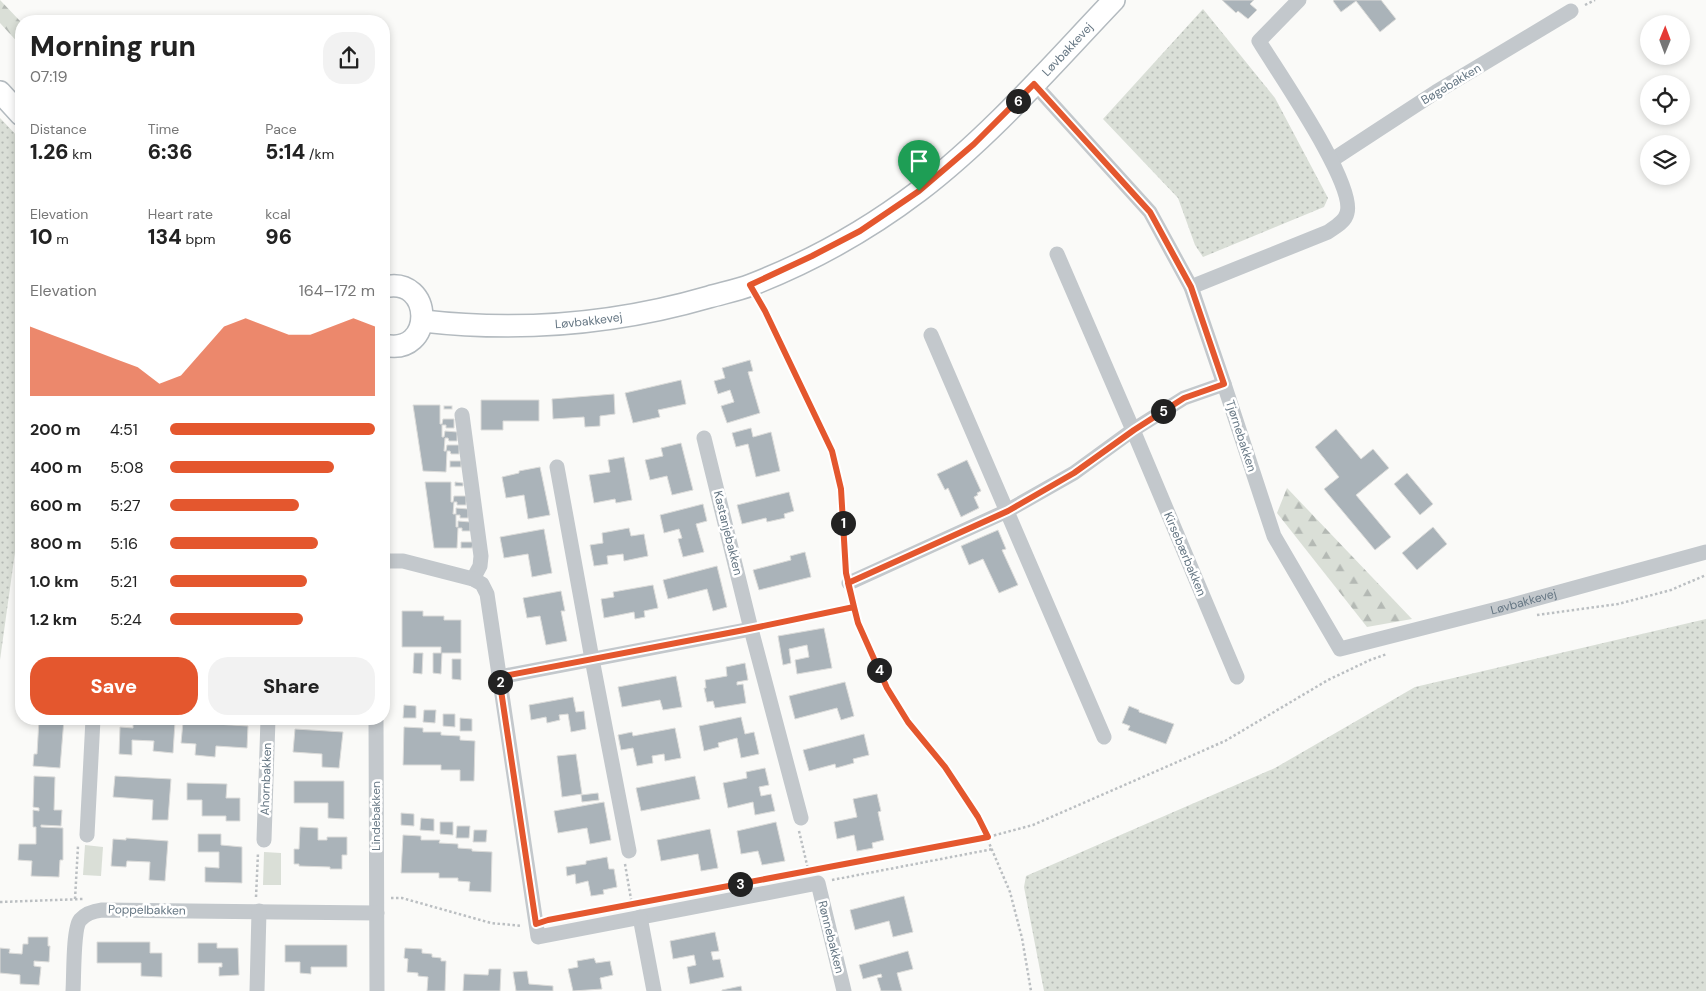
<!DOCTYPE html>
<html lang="en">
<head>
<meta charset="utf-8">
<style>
	:root { --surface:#fff; --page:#f2f2f2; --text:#222; --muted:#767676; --accent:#e4572e }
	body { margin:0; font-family:"DM Sans",sans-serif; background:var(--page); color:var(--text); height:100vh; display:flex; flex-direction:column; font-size:19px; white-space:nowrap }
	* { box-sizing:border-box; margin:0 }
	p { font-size:16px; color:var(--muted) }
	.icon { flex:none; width:28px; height:28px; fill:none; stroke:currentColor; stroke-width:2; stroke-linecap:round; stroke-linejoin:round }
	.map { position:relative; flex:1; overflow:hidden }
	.side { position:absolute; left:15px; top:15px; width:375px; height:710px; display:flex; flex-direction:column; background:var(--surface); border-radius:20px; box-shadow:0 2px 8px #0003 }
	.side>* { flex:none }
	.needle { width:32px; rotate:1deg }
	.controls { position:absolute; left:1640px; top:15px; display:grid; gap:10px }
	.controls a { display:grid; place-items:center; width:50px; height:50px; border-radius:50%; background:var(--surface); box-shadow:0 2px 8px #0003; font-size:25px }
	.pin { position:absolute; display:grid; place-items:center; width:42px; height:42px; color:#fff; margin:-51px -21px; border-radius:50% 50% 50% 0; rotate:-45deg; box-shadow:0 0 5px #0007 }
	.pin .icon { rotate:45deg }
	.km { position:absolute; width:25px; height:25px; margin:-12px; border-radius:50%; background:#222; color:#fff; font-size:14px; line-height:25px; text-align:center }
	.round { display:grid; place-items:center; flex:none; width:52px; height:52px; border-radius:20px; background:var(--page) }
	.overview { display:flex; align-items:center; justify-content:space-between; height:85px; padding:0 15px }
	h1 { font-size:28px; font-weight:800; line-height:38px }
	.figures { display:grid; grid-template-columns:repeat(3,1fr); gap:8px; height:85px; padding:5px 15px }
	.figures div { display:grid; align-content:center }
	.figures b { font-size:21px; font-weight:800 }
	.figures small { font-size:14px; font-weight:400 }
	.figures p { font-size:14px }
	.chart { height:140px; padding:10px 15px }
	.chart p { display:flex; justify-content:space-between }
	.chart svg { width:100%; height:90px; margin-top:5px; fill:var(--accent); opacity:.7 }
	.primary-button { display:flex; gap:10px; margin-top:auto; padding:10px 15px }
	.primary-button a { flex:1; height:58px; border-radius:20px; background:var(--accent); color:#fff; font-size:20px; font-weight:800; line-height:58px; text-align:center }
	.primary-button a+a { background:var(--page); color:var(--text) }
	ul { padding:0 15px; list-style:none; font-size:16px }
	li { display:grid; grid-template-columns:80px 60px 1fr; align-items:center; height:38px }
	li i { height:12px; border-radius:6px; background:var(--accent) }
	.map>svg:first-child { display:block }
</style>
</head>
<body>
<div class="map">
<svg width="1706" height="991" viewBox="0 0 1706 991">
	<defs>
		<pattern id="grass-dots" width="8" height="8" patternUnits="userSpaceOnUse" patternTransform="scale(1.25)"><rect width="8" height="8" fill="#dadfd7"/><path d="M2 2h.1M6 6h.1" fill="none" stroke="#b4b9b4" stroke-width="1.8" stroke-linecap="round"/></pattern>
		<pattern id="forest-firs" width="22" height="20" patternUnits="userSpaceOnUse" patternTransform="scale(1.25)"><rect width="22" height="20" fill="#dadfd7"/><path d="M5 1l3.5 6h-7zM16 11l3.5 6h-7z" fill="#b4b9b4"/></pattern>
	</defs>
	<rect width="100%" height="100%" fill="#fafaf8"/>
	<g fill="url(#grass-dots)">
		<polygon points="1203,9 1275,98 1328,198 1324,207 1203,257 1195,245 1178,198 1103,119"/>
		<polygon points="0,118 21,140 21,509 0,660"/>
		<polygon points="1706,619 1706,991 1044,991 1024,887 1026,876 1275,768 1415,687"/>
	</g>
	<g fill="url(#forest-firs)">
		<polygon points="0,0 21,22 21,46 0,23"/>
		<polygon points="1287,488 1412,619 1367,627 1277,513"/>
	</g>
	<g fill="#dadfd7">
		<polygon points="85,845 103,847 101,876 83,875"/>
		<polygon points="264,852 281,853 281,885 263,885"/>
	</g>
	<g fill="#aab3b9" stroke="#dcdcda">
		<polygon points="1222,0 1254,0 1250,4 1257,10 1248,19 1238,11 1236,13"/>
		<polygon points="1334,0 1381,0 1396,19 1380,32 1356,1 1341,12 1333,1"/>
		<polygon points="750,360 753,371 748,372 760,413 727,423 721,406 734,402 730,390 718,394 714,381 725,378 722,368"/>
		<polygon points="681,380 686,404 658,410 660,417 633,423 625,393"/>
		<polygon points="614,394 615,414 600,416 600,426 585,427 584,417 553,419 552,399"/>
		<polygon points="481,400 539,400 539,421 503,421 503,430 481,430"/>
		<polygon points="413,405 440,405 440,424 442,424 443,419 454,419 454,428 446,428 446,425 442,425 442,437 444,437 445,431 457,432 457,441 449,441 448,438 445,438 444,451 446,451 447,445 459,445 459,454 451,454 450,451 447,451 446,472 423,471"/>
		<rect x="444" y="406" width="8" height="3"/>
		<polygon points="751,428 753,437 771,432 780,471 756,477 748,444 736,447 732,433"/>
		<polygon points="1336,429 1361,459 1373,449 1389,468 1356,495 1391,537 1375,550 1324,489 1339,477 1315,447"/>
		<polygon points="681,443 693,490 672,495 667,476 650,480 645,460 663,456 661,448"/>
		<polygon points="624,457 632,500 616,503 615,499 594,503 589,475 610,472 608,460"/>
		<polygon points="967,460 981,491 977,493 978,495 974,497 979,508 961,517 948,488 945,490 937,474"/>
		<rect x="450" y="461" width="11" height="6"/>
		<polygon points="540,467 550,515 528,519 524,495 506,498 502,477 519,473 519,471"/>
		<polygon points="1407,473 1433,504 1420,515 1394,484"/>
		<polygon points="425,482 451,482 451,502 453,502 454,496 466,496 466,505 457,505 457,502 454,502 453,514 456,514 456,508 468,509 468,518 460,518 460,515 456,515 456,527 458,527 458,521 470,522 470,531 462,531 462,528 458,528 457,548 434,548"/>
		<polygon points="455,482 463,483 463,486 455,486"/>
		<polygon points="789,492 794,511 784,514 785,518 767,522 766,518 742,524 737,505"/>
		<polygon points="703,504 707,521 696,524 704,552 683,557 678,539 682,538 679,529 664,533 660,515"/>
		<polygon points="1433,527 1447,544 1417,570 1402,553"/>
		<polygon points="629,528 631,536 644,534 648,556 624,561 623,554 607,556 608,564 594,566 590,545 603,543 602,533"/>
		<polygon points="544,529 552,573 532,577 528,554 504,558 500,537"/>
		<polygon points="998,530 1006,549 1002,550 1018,585 999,593 983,559 969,565 961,546"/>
		<polygon points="461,542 473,542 472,548 461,548"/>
		<polygon points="805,552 811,577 759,590 753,570 791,560 790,556"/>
		<polygon points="717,566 727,607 713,611 707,589 668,599 663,580"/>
		<polygon points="653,585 658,608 644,611 645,617 635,619 634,612 604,618 601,599 614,597 613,592"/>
		<polygon points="561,591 565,611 561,611 567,641 546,645 540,616 527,618 523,598"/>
		<polygon points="402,611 423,611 423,616 444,616 444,620 461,620 461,653 442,653 441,674 433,673 433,653 441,653 441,647 402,647"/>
		<polygon points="824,628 832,668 797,674 795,660 809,657 807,645 789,649 791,663 783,665 778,636"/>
		<polygon points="414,653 423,653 422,674 413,673"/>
		<polygon points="452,659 461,659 461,680 452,679"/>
		<polygon points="745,663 748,680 737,682 737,685 743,684 746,703 715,708 713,701 707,702 704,688 706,688 705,680 727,676 726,667"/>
		<polygon points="676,676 682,707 663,710 660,700 622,707 618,687"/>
		<polygon points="845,682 854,716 841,720 837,708 795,719 789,696"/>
		<polygon points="573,697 576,712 584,711 586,729 571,732 568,714 559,715 560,720 547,723 546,717 531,720 529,705"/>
		<polygon points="404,705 416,706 416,718 403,718"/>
		<polygon points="1129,706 1139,710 1139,712 1174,724 1166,744 1128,730 1130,726 1122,723"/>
		<polygon points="424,710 436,710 435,723 423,722"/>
		<polygon points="443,714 455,714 455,727 443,726"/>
		<polygon points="741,717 745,734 754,732 759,754 741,758 737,738 718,743 719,747 704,751 699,726"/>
		<polygon points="460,718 472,719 472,731 460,731"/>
		<polygon points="39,719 64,719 60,768 33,766 34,754 37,754"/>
		<polygon points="133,720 175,722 173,753 153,751 154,741 132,740 132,755 119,754 120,727 133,728"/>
		<polygon points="183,722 248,726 247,748 216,746 215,757 195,755 196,744 181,743"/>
		<polygon points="404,727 423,728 423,732 441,732 441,735 460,736 460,740 475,741 474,781 460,781 460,770 441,770 441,765 403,765"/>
		<polygon points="675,728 681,758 665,761 664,754 652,756 653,763 637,766 633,748 621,750 618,735 632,732 633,736"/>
		<polygon points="295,729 343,732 339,768 322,767 322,754 293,752"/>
		<polygon points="864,734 869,755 853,759 854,763 836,768 835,764 809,771 803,750"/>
		<polygon points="576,754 582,794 562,797 557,756"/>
		<polygon points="765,768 769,785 759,787 761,796 771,794 775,811 755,815 753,802 728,808 723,783 747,778 746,772"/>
		<polygon points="34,776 55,777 54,810 62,810 61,826 41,825 41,827 63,828 63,860 60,860 59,877 31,876 32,861 18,860 19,844 36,844 36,827 33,827 33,810 39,811 39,808 33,807"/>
		<polygon points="115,776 171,779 168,820 152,820 153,800 113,797"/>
		<polygon points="695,776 700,799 641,811 636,788"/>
		<polygon points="294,781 344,781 344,819 328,818 328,803 294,803"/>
		<polygon points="187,783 227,784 226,798 240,798 240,821 226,821 226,816 202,816 202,800 187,800"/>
		<polygon points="598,793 599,800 582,802 581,795"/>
		<polygon points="877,794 881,811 878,812 884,840 872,843 873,848 857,851 854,835 837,839 834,822 857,817 853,799"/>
		<polygon points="604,802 611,840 590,844 587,828 558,833 554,811"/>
		<polygon points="401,813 414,814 414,826 401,825"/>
		<polygon points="421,818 434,819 434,831 420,830"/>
		<polygon points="440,822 453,822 453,835 440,834"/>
		<polygon points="776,822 785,861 762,865 758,851 741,854 737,831"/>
		<polygon points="457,826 470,826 469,838 456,838"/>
		<polygon points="300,827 318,828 318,840 327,840 327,837 347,837 347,855 342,855 342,869 330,869 330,867 299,866 299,864 294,864 294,849 299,849"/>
		<polygon points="710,829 718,868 701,871 698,854 661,861 657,840"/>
		<polygon points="474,830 487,830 486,842 473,842"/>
		<polygon points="198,834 221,834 221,845 242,847 242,883 205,882 205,867 219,868 219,852 198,852"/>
		<polygon points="403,835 421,836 421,840 440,840 439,843 458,844 458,848 472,849 472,851 492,852 491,892 469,891 470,882 458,881 458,878 439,878 439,873 401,873"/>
		<polygon points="126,838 168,841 165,881 149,880 150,862 127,861 126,867 111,866 113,839 126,840"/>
		<polygon points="607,857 609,869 614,869 617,887 603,890 604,894 591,896 588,881 576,884 575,874 567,876 566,867 586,864 586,861"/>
		<polygon points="904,896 913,932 893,937 889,921 855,930 850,910"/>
		<polygon points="715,932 719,951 711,952 713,960 720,959 724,977 690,984 687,967 696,965 694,955 673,959 670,941"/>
		<polygon points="28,937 48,937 48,946 50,946 49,962 34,961 34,966 41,967 39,985 20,984 20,975 0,973 0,948 10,949 9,953 22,954 23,944 28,944"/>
		<polygon points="97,942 150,942 150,953 162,953 162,977 141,976 141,963 97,963"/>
		<polygon points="198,943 217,943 217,948 238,948 239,975 219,976 219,967 222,967 222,963 198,963"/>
		<polygon points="285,945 347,945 347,967 311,967 311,974 300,973 300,962 285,962"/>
		<polygon points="405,948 422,949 422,953 432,954 432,957 441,958 441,961 446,961 445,991 427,991 428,977 418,976 418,973 407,972 408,959 404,958"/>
		<polygon points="908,951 913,969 897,973 902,991 881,991 877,978 882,977 881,974 863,979 859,965"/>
		<polygon points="594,958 596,963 610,961 613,975 600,978 602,989 573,991 568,969 578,967 577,961"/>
		<polygon points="489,969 501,969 500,991 463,991 464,974 488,975"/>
		<polygon points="527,971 529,984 553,986 553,991 516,991 513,972"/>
		<polygon points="741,986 742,991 722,991 722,990"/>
	</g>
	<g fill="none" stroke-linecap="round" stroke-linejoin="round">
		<defs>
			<g id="secondary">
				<polyline points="0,92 21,115"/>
				<path d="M384,287C434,275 435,357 384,345"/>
				<path id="s2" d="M423,321C519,332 616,324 709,297C723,293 738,290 751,285C810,262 869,229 919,191C991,136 1052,65 1114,0"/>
			</g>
		</defs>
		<use href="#secondary" stroke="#b3babf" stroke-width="24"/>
		<g stroke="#bbbfc2" stroke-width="2.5" stroke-dasharray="2.5 2.5" stroke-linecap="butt">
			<polyline points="1585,5 1595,0"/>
			<polyline points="1537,615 1618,604 1671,590 1706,575"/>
			<polyline points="765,626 843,609"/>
			<polyline points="950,775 978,817 1010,892 1022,938 1031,991"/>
			<polyline points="799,831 808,869"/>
			<polyline points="625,864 632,905"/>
			<polyline points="822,868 988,837 1033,825 1225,741 1328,680 1370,660 1387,654"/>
			<polyline points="832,880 993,849"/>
			<polyline points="256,897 258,853"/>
			<polyline points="391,898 402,898 491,923 522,926"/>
			<polyline points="75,899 78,846"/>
			<polyline points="0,902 83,899"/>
		</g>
		<polyline stroke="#c3c8cc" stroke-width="8" points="751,286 765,311 832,451 841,489 846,573 858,623 887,688 908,722 945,767"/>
		<g stroke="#c3c8cc" stroke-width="15">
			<path id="s1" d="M1034,84L1150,212L1191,287L1224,384L1274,536L1340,649L1509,606L1706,552"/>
			<polyline points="1332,160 1436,92 1571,11"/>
			<polyline points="1057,254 1133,430 1237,677"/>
			<path d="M1191,287L1328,232C1335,227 1345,222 1347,213C1356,184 1277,71 1259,41L1299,0"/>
			<polyline points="931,335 1104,737"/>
			<polyline points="462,415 481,556 480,566 473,579"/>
			<polyline points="704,438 751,629 801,818"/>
			<polyline points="557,467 592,659 629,851"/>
			<polyline points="384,561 403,561 473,579 482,584 487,594 538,937 818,883 844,991"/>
			<polyline points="849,583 1007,511 1074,473 1133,430 1184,398 1224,384"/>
			<polyline points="499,677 751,629"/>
			<polyline points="376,719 377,991"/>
			<polyline points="87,835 93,719"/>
			<polyline points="264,840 268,719"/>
			<polyline points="640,917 654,991"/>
			<path d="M73,991C74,977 73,929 80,920C86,913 94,911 102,910L377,913"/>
			<polyline points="257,991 259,911"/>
		</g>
		<use href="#secondary" stroke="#fff" stroke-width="21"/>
	</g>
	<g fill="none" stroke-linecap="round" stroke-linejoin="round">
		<defs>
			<polyline id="route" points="919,191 860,231 812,256 750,285 765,311 832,451 841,489 846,573 854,607 744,630 499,677 536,924 548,920 988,837 978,817 945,767 908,722 887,688 858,623 848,583 1008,511 1074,473 1134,430 1184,398 1224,384 1191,287 1150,212 1034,84 974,144 919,191"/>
		</defs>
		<use href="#route" stroke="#fff" stroke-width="10"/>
		<use href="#route" stroke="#e4572e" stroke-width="6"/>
	</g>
	<g text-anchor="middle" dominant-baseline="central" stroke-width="5" stroke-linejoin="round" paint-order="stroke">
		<g font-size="12" fill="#657683" stroke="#fff">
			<text stroke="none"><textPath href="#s2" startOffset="731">Løvbakkevej</textPath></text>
			<text transform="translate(1451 84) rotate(-31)">Bøgebakken</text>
			<text stroke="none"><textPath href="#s2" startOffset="166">Løvbakkevej</textPath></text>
			<text transform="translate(1241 436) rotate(72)">Tjørnebakken</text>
			<text transform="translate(728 533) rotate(76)">Kastanjebakken</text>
			<text transform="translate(1185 554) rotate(67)">Kirsebærbakken</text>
			<text stroke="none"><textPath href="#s1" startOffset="841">Løvbakkevej</textPath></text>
			<text transform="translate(266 779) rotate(-88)">Ahornbakken</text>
			<text transform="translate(376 816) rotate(-90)">Lindebakken</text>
			<text transform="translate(147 910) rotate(1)">Poppelbakken</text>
			<text transform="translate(831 937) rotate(76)">Rønnebakken</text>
		</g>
	</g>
</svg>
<div class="controls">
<a><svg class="needle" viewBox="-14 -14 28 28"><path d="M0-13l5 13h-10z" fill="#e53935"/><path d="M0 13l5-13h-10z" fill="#767676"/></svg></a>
<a><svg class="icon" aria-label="locate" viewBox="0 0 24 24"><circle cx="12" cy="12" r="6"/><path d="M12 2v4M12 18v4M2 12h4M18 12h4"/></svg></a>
<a><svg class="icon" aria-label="layers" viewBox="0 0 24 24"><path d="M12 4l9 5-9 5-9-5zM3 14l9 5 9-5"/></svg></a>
</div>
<div class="pin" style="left:919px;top:191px;background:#1e9e55"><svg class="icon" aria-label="arrive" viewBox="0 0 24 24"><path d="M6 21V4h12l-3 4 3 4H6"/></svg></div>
<b class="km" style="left:843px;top:523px">1</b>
<b class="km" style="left:500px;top:682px">2</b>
<b class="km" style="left:740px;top:884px">3</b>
<b class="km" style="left:879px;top:670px">4</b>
<b class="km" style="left:1163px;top:411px">5</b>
<b class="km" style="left:1018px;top:101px">6</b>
<section class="side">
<div class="overview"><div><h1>Morning run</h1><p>07:19</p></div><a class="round"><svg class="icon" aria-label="share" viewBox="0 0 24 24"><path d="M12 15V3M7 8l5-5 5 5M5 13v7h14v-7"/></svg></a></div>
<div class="figures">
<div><p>Distance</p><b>1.26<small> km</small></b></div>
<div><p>Time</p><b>6:36</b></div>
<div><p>Pace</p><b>5:14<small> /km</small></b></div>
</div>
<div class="figures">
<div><p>Elevation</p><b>10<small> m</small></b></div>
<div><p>Heart rate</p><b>134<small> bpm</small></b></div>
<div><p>kcal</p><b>96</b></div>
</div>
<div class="chart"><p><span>Elevation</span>164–172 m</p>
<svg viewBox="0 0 160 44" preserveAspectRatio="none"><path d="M0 44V10L10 14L20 18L30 22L40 26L50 30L60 38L70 34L80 22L90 10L100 6L110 10L120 14L130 14L140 10L150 6L160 10V44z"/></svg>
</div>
<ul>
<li><b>200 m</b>4:51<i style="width:100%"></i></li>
<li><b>400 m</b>5:08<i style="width:80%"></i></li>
<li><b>600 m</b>5:27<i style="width:63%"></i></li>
<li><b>800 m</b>5:16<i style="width:72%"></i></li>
<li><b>1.0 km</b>5:21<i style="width:67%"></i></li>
<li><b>1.2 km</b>5:24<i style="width:65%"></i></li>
</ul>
<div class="primary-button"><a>Save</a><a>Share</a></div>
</section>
</div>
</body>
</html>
